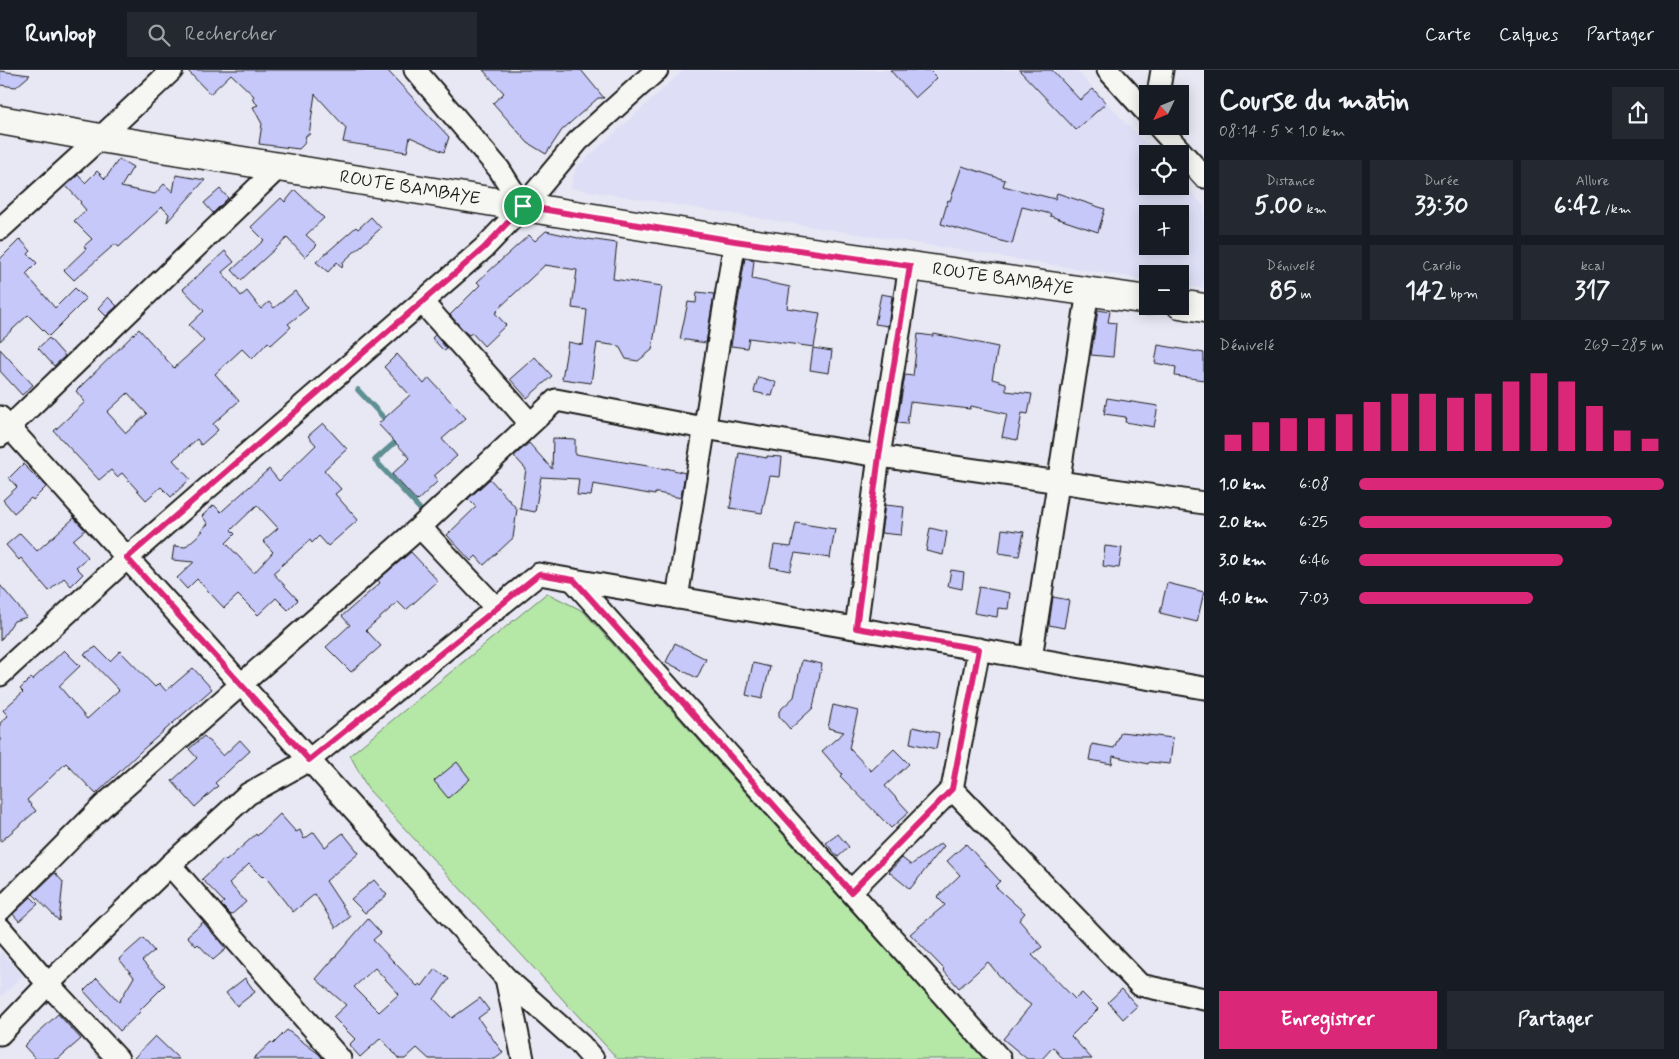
<!DOCTYPE html>
<html lang="fr">
<head>
<meta charset="utf-8">
<style>
	:root { --surface:#171b24; --page:#242831; --text:#f1f3f6; --muted:#9ea1a6; --line:#363941; --accent:#db2777 }
	body { margin:0; font-family:Mynerve,sans-serif; background:var(--page); color:var(--text); height:100vh; display:flex; flex-direction:column; font-size:19px; white-space:nowrap }
	* { box-sizing:border-box; margin:0 }
	p { font-size:16px; color:var(--muted) }
	.icon { flex:none; width:28px; height:28px; fill:none; stroke:currentColor; stroke-width:2; stroke-linecap:round; stroke-linejoin:round }
	.map { position:relative; flex:1; overflow:hidden }
	.sheet { display:flex; flex-direction:column; background:var(--surface); width:475px }
	.sheet>* { flex:none }
	.needle { width:32px; rotate:227deg }
	.controls { position:absolute; left:1139px; top:15px; display:grid; gap:10px }
	.controls a { display:grid; place-items:center; width:50px; height:50px; border-radius:0px; background:var(--surface); box-shadow:0 2px 12px #0003; font-size:25px }
	.pin { position:absolute; display:grid; place-items:center; width:42px; height:42px; color:#fff; margin:-21px; border:2px solid #fff; border-radius:50%; box-shadow:0 1px 5px #0007 }
	.round { display:grid; place-items:center; flex:none; width:52px; height:52px; border-radius:0px; background:var(--page) }
	.headline { display:flex; align-items:center; justify-content:space-between; height:85px; padding:0 15px }
	h1 { font-size:28px; font-weight:700; line-height:38px }
	.figures { display:grid; grid-template-columns:repeat(3,1fr); gap:8px; height:85px; padding:5px 15px }
	.figures div { display:grid; align-content:center; border-radius:0px; background:var(--page); text-align:center }
	.figures b { font-size:25px; font-weight:700 }
	.figures small { font-size:14px; font-weight:400 }
	.figures p { font-size:14px }
	.chart { height:140px; padding:10px 15px }
	.chart p { display:flex; justify-content:space-between }
	.chart svg { width:100%; height:90px; margin-top:5px; stroke:var(--accent); stroke-width:6 }
	.primary-button { display:flex; gap:10px; margin-top:auto; padding:10px 15px }
	.primary-button a { flex:1; height:58px; border-radius:0px; background:var(--accent); color:#fff; font-size:20px; font-weight:700; line-height:58px; text-align:center }
	.primary-button a+a { background:var(--page); color:var(--text) }
	ul { padding:0 15px; list-style:none; font-size:16px }
	li { display:grid; grid-template-columns:80px 60px 1fr; align-items:center; height:38px }
	li i { height:12px; border-radius:6px; background:var(--accent) }
	header { display:flex; align-items:center; gap:30px; box-sizing:border-box; height:70px; padding:0 25px; background:var(--surface); border-bottom:1px solid var(--line) }
	header strong { font-size:24px }
	nav { display:flex; gap:28px; margin-inline-start:auto; font-size:18px }
	.search { width:350px; height:45px; background:var(--page); display:flex; align-items:center; gap:12px; box-sizing:border-box; padding:0 18px; border-radius:0px; color:var(--muted); font-size:19px }
	main { display:flex; flex:1; min-height:0 }
	.map>svg:first-child { display:block }
</style>
</head>
<body>
<header>
<strong>Runloop</strong>
<div class="search"><svg class="icon" aria-label="search" viewBox="0 0 24 24"><circle cx="10" cy="10" r="6"/><path d="M15 15l6 6"/></svg>Rechercher</div>
<nav><a>Carte</a><a>Calques</a><a>Partager</a></nav>
</header>
<main>
<div class="map">
<svg width="1204" height="989" viewBox="0 0 1204 989">
	<rect width="100%" height="100%" fill="#e8e8f4"/>
	<filter id="ink" filterUnits="userSpaceOnUse"><feTurbulence type="fractalNoise" baseFrequency=".02" numOctaves="2"/><feDisplacementMap in="SourceGraphic" scale="10" xChannelSelector="R" yChannelSelector="G"/><feConvolveMatrix kernelMatrix="1 2 1 2 8 2 1 2 1" color-interpolation-filters="sRGB"/></filter>
	<g filter="url(#ink)">
		<g fill="#dedef6" fill-rule="evenodd">
			<path d="M684,0H1076L1155,84H1148V116H1180V111L1204,136V215L1202,218L1180,215V204H1148L1147,210L570,118L576,98ZM1148,144H1180V176H1148Z"/>
			<polygon points="0,880 23,906 0,927"/>
		</g>
		<polygon fill="#b5e7a7" stroke="#688262" points="547,523 583,541 984,989 618,989 368,719 350,685"/>
		<g fill="none" stroke-linecap="round" stroke-linejoin="round">
			<g stroke="#5d8f93" stroke-width="5.5">
				<polyline points="358,320 384,348"/>
				<polyline points="400,368 375,390 419,438"/>
			</g>
		</g>
		<g fill="#c6c8fa" stroke="#1c1c1c" fill-rule="evenodd">
			<polygon points="187,0 387,0 449,67 444,82 410,67 407,82 343,72 346,58 315,24 309,65 306,65 304,74 299,79 259,74 262,54 253,37 258,35 252,29 254,26 231,4 210,24"/>
			<polygon points="483,0 581,0 604,28 598,28 562,60 546,84 528,73 493,33 504,23"/>
			<polygon points="890,0 929,0 937,8 915,28"/>
			<polygon points="1019,0 1052,0 1080,30 1093,19 1106,33 1076,60"/>
			<polygon points="0,1 30,5 16,17 0,15"/>
			<polygon points="119,89 133,97 121,117 155,124 164,114 173,122 176,105 205,110 167,152 169,144 162,137 119,177 115,174 74,210 64,200 86,179 84,176 92,169 74,151 86,140 80,133 81,132 66,116 78,105 85,113 97,101 105,109"/>
			<polygon points="962,96 1005,110 1003,116 1055,129 1057,123 1105,139 1098,162 1050,146 1051,144 1022,137 1012,174 941,154 948,130 950,131"/>
			<polygon points="220,119 228,128 213,143 204,133"/>
			<polygon points="295,120 324,148 306,165 317,175 305,187 287,168 241,210 232,200 264,170 251,157 281,128 285,132"/>
			<polygon points="371,147 381,158 343,192 342,198 337,192 328,202 316,192 356,157 358,159"/>
			<polygon points="546,161 587,170 588,169 617,173 613,209 662,216 652,280 638,291 626,289 619,276 597,273 591,313 562,309 568,272 583,275 587,240 572,238 577,200 545,195 497,240 498,241 495,243 506,255 484,276 472,263 469,265 465,262 450,245 480,215 477,212 529,165 535,171"/>
			<polygon points="20,169 31,181 28,184 37,193 26,204 55,238 75,218 86,229 49,266 28,245 0,271 0,189"/>
			<path d="M225,181L234,192L222,202L241,226L247,221L261,239L269,232L274,238L295,221L308,238L288,254L291,257L271,275L268,272L252,289L242,279L215,304L239,331L213,354L218,360L201,375L197,369L173,390L190,409L171,427L161,417L146,430L122,403L117,407L111,400L99,410L54,361L85,332L76,321L139,259L174,298L204,271L189,255L204,241L183,219ZM128,323L147,344L126,363L107,342Z"/>
			<polygon points="745,188 754,190 752,209 790,217 787,238 820,243 814,277 749,268 747,278 731,276"/>
			<polygon points="697,222 714,224 706,273 680,269 688,232 696,233"/>
			<polygon points="881,224 892,226 888,256 875,254"/>
			<polygon points="108,227 117,236 106,246 98,238"/>
			<polygon points="1098,240 1110,242 1108,252 1116,253 1113,287 1091,285"/>
			<polygon points="918,264 933,266 934,264 998,277 992,309 1006,313 1006,321 1032,324 1028,344 1022,343 1017,370 1002,367 1007,344 971,336 970,339 910,332 907,354 897,353 905,305 913,306"/>
			<polygon points="435,265 447,279 444,281 432,268"/>
			<polygon points="49,268 65,286 54,296 38,278"/>
			<polygon points="1158,275 1204,283 1204,310 1175,306 1176,297 1155,293"/>
			<polygon points="813,278 832,281 829,303 810,300"/>
			<polygon points="0,279 33,315 22,325 0,301"/>
			<polygon points="397,284 424,314 429,308 466,348 442,369 457,386 434,406 438,411 417,431 392,404 410,388 378,354 410,325 384,297"/>
			<polygon points="535,287 552,306 527,328 510,309"/>
			<polygon points="758,307 776,312 772,326 754,322"/>
			<polygon points="1107,328 1158,336 1154,357 1125,352 1126,347 1104,344"/>
			<path d="M323,353L347,379L324,400L341,419L335,424L358,450L328,476L319,466L312,473L310,470L273,503L298,530L288,540L276,528L258,545L238,525L224,538L197,509L187,519L177,508L194,492L172,490L174,476L185,477L203,461L201,460L208,454L202,446L214,435L221,442L269,399L279,411L316,375L308,366ZM257,435L278,458L263,471L273,482L254,503L226,473L235,464L231,460Z"/>
			<polygon points="553,368 575,369 575,384 666,399 666,398 685,403 681,428 658,423 655,423 655,425 593,414 591,426 577,425 579,409 541,407 535,442 520,439 526,399 514,386 529,373 552,399"/>
			<polygon points="739,383 767,388 767,386 782,387 780,407 770,406 762,443 730,438"/>
			<polygon points="23,394 46,417 33,430 31,428 14,443 3,430 17,417 9,408"/>
			<polygon points="490,409 517,439 513,468 484,495 476,486 471,491 447,465 476,437 468,429"/>
			<polygon points="885,435 904,437 901,465 881,463"/>
			<polygon points="74,448 85,460 73,470 88,487 76,497 83,504 71,516 64,508 49,521 21,488 19,490 6,475 20,463 37,481"/>
			<polygon points="796,453 835,459 830,488 795,483 790,501 770,497 774,475 791,477"/>
			<polygon points="930,458 947,462 943,485 926,481"/>
			<polygon points="1002,459 1024,462 1019,486 999,483"/>
			<polygon points="1105,476 1122,478 1119,498 1103,496"/>
			<polygon points="411,482 438,511 406,540 398,532 366,560 381,576 351,602 326,577 350,555 342,546 380,513 378,510"/>
			<polygon points="951,500 964,502 962,519 948,516"/>
			<polygon points="1167,513 1204,522 1197,552 1160,543"/>
			<polygon points="0,515 27,547 14,551 0,571"/>
			<polygon points="979,517 1010,523 1008,539 998,538 997,547 974,543"/>
			<polygon points="1053,527 1069,530 1064,558 1049,555"/>
			<polygon points="675,573 706,589 697,608 666,592"/>
			<polygon points="96,577 110,591 120,581 155,617 159,613 166,621 193,598 212,619 141,681 96,724 66,693 27,730 36,741 0,772 0,653 8,646 3,640 23,622 20,619 31,608 32,610 64,580 80,596 59,616 87,649 119,620 84,584"/>
			<polygon points="802,590 822,594 813,638 790,659 779,646 779,641 794,627"/>
			<polygon points="753,593 770,597 762,629 746,625"/>
			<polygon points="833,635 858,641 849,678 871,701 894,679 909,694 885,716 909,742 891,758 840,706 842,704 822,681 844,662 828,658"/>
			<polygon points="913,657 939,663 936,679 910,673"/>
			<polygon points="1121,662 1173,668 1170,694 1149,692 1148,694 1113,686 1112,694 1089,690 1092,674 1114,678"/>
			<polygon points="204,666 223,686 240,670 250,681 215,713 218,716 195,737 172,711 197,688 189,679"/>
			<polygon points="457,692 470,709 448,728 434,711"/>
			<polygon points="280,744 296,762 300,760 304,769 314,762 325,777 343,763 359,783 326,811 350,847 336,858 315,824 293,842 264,805 262,807 249,794 229,813 246,832 231,845 221,835 224,832 202,809 224,789 226,791 256,764 257,766"/>
			<polygon points="838,764 849,777 838,787 826,773"/>
			<polygon points="941,773 944,776 910,819 889,802 902,788 911,795"/>
			<polygon points="966,774 1000,811 995,816 1025,843 1019,850 1042,877 1032,885 1075,929 1082,923 1098,939 1071,966 1092,989 1063,989 1053,977 1042,989 1027,989 1003,969 1031,935 1011,920 988,892 959,918 943,900 944,899 910,864 945,835 937,827 960,805 947,791"/>
			<polygon points="55,803 63,812 59,851 33,824"/>
			<polygon points="374,810 387,825 365,843 351,829"/>
			<polygon points="31,827 38,834 19,851 13,844"/>
			<path d="M368,849L381,863L373,870L417,916L420,914L422,916L435,899L449,909L434,929L452,948L480,928L489,940L478,948L503,983L495,989H429L417,978L405,989H399L381,968L360,987L349,975L355,969L333,947L346,935L316,909ZM375,898L399,924L379,942L354,917Z"/>
			<polygon points="203,852 226,879 213,890 198,874 196,876 187,866"/>
			<polygon points="143,868 154,881 142,891 165,915 140,940 141,941 120,961 84,921 97,908 119,932 134,907 119,889"/>
			<polygon points="245,908 255,922 237,936 226,923"/>
			<polygon points="1122,919 1137,936 1123,949 1108,932"/>
			<polygon points="58,944 81,969 58,989 36,989 24,976"/>
			<polygon points="287,960 319,984 323,989 253,989 271,972 273,974"/>
			<polygon points="155,966 179,989 133,989"/>
		</g>
		<g fill="none" stroke-linecap="round" stroke-linejoin="round">
			<defs>
				<g id="street">
					<polyline points="415,0 499,99 523,137 578,71 657,0"/>
					<polyline points="1108,0 1148,44"/>
					<polyline points="1158,24 1162,0"/>
					<polyline points="1158,56 1204,107"/>
					<polyline points="0,159 100,68 172,0"/>
					<polyline points="422,232 530,353"/>
					<polyline points="0,347 506,908 523,989"/>
					<polyline points="0,366 279,97"/>
					<polyline points="420,457 497,539"/>
					<polyline points="573,510 1000,989"/>
					<polyline points="677,528 735,171"/>
					<polyline points="856,558 879,386 910,196"/>
					<polyline points="1031,588 1088,221"/>
					<polyline points="0,605 127,488 484,178 523,137"/>
					<polyline points="952,719 1140,915 1204,929"/>
					<polyline points="170,795 340,989"/>
					<polyline points="851,821 952,719 979,579"/>
					<polyline points="0,840 103,736 420,457 556,330 704,358 879,386 1204,433"/>
					<polyline points="0,858 48,914 118,989"/>
					<polyline points="506,908 580,974 593,989"/>
					<polyline points="0,964 48,914 170,795 248,724 309,690 539,504 1204,618"/>
				</g>
				<g id="secondary">
					<polyline points="0,50 100,68 735,171 1148,230"/>
					<polyline points="1180,234 1204,238"/>
				</g>
			</defs>
			<use href="#street" stroke="#1c1c1c" stroke-width="25"/>
			<use href="#secondary" stroke="#1c1c1c" stroke-width="31"/>
			<use href="#street" stroke="#f6f6f2" stroke-width="21"/>
			<use href="#secondary" stroke="#f6f6f2" stroke-width="28"/>
		</g>
	</g>
	<g fill="none" stroke-linecap="round" stroke-linejoin="round" filter="url(#ink)">
		<defs>
			<polygon id="route" points="523,136 735,171 910,196 879,386 856,558 979,579 952,719 851,822 574,510 539,504 309,690 127,488 484,178"/>
		</defs>
		<use href="#route" stroke="#fff" stroke-width="10"/>
		<use href="#route" stroke="#db2777" stroke-width="6"/>
	</g>
	<g text-anchor="middle" dominant-baseline="central" stroke-width="5" stroke-linejoin="round" paint-order="stroke">
		<g font-size="18" fill="#1c1c1c" stroke="#f6f6f2">
			<text transform="translate(410 118) rotate(9)">ROUTE BAMBAYE</text>
			<text transform="translate(1003 209) rotate(8)">ROUTE BAMBAYE</text>
		</g>
	</g>
</svg>
<div class="controls">
<a><svg class="needle" viewBox="-14 -14 28 28"><path d="M0-13l5 13h-10z" fill="#e53935"/><path d="M0 13l5-13h-10z" fill="#9ea1a6"/></svg></a>
<a><svg class="icon" aria-label="locate" viewBox="0 0 24 24"><circle cx="12" cy="12" r="6"/><path d="M12 2v4M12 18v4M2 12h4M18 12h4"/></svg></a>
<a>+</a>
<a>−</a>
</div>
<div class="pin" style="left:523px;top:136px;background:#1e9e55"><svg class="icon" aria-label="arrive" viewBox="0 0 24 24"><path d="M6 21V4h12l-3 4 3 4H6"/></svg></div>
</div>
<section class="sheet">
<div class="headline"><div><h1>Course du matin</h1><p>08:14 · 5 × 1.0 km</p></div><a class="round"><svg class="icon" aria-label="share" viewBox="0 0 24 24"><path d="M12 15V3M7 8l5-5 5 5M5 13v7h14v-7"/></svg></a></div>
<div class="figures">
<div><p>Distance</p><b>5.00<small> km</small></b></div>
<div><p>Durée</p><b>33:30</b></div>
<div><p>Allure</p><b>6:42<small> /km</small></b></div>
</div>
<div class="figures">
<div><p>Dénivelé</p><b>85<small> m</small></b></div>
<div><p>Cardio</p><b>142<small> bpm</small></b></div>
<div><p>kcal</p><b>317</b></div>
</div>
<div class="chart"><p><span>Dénivelé</span>269–285 m</p>
<svg viewBox="0 0 160 44" preserveAspectRatio="none"><path d="M5 44V36M15 44V30M25 44V28M35 44V28M45 44V26M55 44V20M65 44V16M75 44V16M85 44V18M95 44V16M105 44V10M115 44V6M125 44V10M135 44V22M145 44V34M155 44V38"/></svg>
</div>
<ul>
<li><b>1.0 km</b>6:08<i style="width:100%"></i></li>
<li><b>2.0 km</b>6:25<i style="width:83%"></i></li>
<li><b>3.0 km</b>6:46<i style="width:67%"></i></li>
<li><b>4.0 km</b>7:03<i style="width:57%"></i></li>
</ul>
<div class="primary-button"><a>Enregistrer</a><a>Partager</a></div>
</section>
</main>
</body>
</html>
